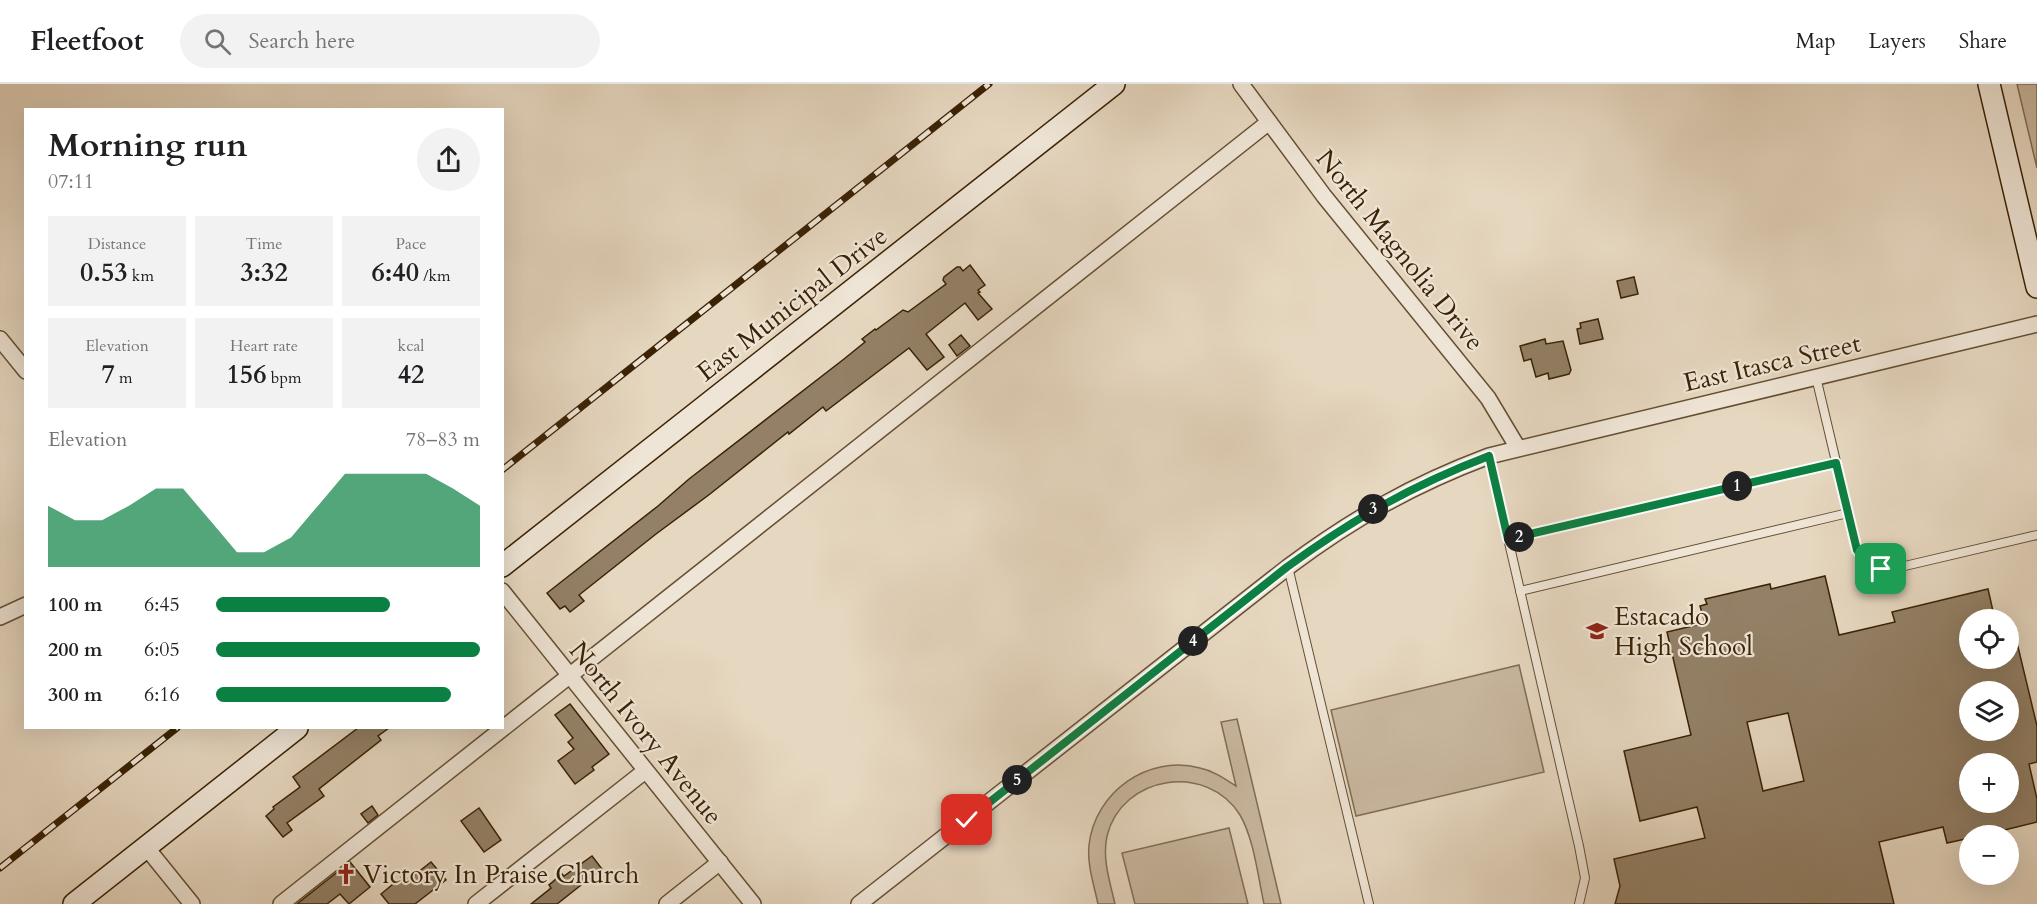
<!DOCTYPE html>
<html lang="en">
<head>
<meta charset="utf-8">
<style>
	:root { --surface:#fff; --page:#f2f2f2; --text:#202124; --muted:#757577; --line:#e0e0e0; --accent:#0b8043 }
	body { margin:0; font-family:Cardo,serif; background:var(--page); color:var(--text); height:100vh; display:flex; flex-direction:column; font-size:22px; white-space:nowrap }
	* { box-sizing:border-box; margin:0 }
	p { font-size:20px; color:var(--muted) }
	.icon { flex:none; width:33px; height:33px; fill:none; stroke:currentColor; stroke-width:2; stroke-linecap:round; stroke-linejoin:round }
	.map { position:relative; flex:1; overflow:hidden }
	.sheet { position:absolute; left:24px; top:24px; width:480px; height:621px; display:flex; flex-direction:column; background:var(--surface); border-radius:0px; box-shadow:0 6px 24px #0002 }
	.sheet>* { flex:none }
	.tools { position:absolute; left:1959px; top:525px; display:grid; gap:12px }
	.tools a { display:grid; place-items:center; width:60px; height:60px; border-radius:50%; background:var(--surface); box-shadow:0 6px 24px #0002; font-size:30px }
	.pin { position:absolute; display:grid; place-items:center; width:51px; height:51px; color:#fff; margin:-26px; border-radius:12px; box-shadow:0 3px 9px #0006 }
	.km { position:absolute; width:30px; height:30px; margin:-15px; border-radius:50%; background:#222; color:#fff; font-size:16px; line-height:30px; text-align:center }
	.round { display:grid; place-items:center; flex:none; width:63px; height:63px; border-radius:32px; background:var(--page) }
	.headline { display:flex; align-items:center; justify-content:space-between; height:102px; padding:0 24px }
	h1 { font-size:33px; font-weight:800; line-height:45px }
	.stats { display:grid; grid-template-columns:repeat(3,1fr); gap:9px; height:102px; padding:6px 24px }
	.stats div { display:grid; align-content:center; border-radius:0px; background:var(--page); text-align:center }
	.stats b { font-size:26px; font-weight:800 }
	.stats small { font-size:16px; font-weight:400 }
	.stats p { font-size:16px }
	.chart { height:168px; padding:12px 24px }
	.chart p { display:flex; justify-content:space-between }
	.chart svg { width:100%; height:108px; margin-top:6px; fill:var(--accent); opacity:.7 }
	ul { padding:0 24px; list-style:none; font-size:20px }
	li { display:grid; grid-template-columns:96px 72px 1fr; align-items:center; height:45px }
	li i { height:15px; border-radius:8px; background:var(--accent) }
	header { display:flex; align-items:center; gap:36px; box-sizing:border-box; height:84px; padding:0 30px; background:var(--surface); border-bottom:2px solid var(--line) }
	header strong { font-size:28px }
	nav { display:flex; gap:33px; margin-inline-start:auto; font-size:21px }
	.search { width:420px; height:54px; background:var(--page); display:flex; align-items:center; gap:15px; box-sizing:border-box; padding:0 21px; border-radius:33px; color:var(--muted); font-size:22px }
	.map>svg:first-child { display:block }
</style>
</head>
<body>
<header>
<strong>Fleetfoot</strong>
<div class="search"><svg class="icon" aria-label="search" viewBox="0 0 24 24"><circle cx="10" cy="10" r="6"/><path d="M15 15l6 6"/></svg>Search here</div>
<nav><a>Map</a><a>Layers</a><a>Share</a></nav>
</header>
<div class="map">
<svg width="2037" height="820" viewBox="0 0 2037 820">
	<rect width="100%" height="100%" fill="#e6d7c0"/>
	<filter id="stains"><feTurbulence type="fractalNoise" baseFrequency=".00333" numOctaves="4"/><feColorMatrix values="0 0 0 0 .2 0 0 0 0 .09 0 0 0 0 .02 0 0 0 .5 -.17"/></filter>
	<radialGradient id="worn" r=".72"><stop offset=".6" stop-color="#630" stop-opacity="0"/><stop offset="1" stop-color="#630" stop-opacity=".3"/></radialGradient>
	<g fill="#c9b8a0" stroke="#826d52" stroke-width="1.5">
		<polygon points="2017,0 2037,0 2037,84"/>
		<polygon points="1519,581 1544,688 1356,732 1331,626"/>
		<path d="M1237,635L1281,820H1264C1258,793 1254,755 1240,731C1207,678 1122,691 1107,752C1102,775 1110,798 1115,820H1098C1094,801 1087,781 1089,761C1095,708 1148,670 1200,684C1214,687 1225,695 1236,702L1221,638Z"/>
		<polygon points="1229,744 1248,820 1135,820 1122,769"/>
	</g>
	<g fill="#938066" stroke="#3a2204" stroke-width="1.5" fill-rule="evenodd">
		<polygon points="970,181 985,201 978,206 980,208 978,209 992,225 978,236 965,219 926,250 944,273 927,286 909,264 826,327 823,323 789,350 788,348 710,410 656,450 579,511 584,517 570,528 565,522 560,525 547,509 658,422 689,395 844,275 865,258 862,255 875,245 876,246 903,226 908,228 946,200 943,196 944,193 957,183 960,183 963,187"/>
		<polygon points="1634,193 1638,210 1621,214 1617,197"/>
		<polygon points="1598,235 1603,255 1580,260 1577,245 1581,244 1580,239"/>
		<polygon points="961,251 970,262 957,272 949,261"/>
		<polygon points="1545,255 1546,260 1563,257 1571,286 1569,290 1549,295 1548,289 1536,293 1531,275 1524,277 1520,262"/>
		<path d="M1825,492L1839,551L1895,538L1892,528L1988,505L1995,536H1970V574H2008V542H2013L2037,642V678L2029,680L2037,715V738L1980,752H1970V754L1947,759L1943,743L1879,758L1894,820H1615L1620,802L1614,775L1705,754L1697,723L1640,737L1624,667L1691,651L1667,548L1705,539L1700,522L1707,520L1705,515L1770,500L1771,505ZM1970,608H2008V646H1970ZM1788,629L1804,697L1763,707L1747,638ZM1970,680H2008V718H1970Z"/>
		<polygon points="570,620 609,670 592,683 594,686 575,700 558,677 574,665 568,658 573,654 555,631"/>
		<polygon points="358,644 389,644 378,652 381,656 319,705 324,712 287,739 292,746 283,753 266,732 274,725 273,723 300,703 293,693"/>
		<polygon points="372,722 378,731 368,739 361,730"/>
		<polygon points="479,724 501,756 484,768 461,737"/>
		<polygon points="592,772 602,785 590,794 557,820 531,820 551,804 549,801 562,790 564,792"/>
		<polygon points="350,778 370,803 349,820 340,810 327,820 297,820"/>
		<polygon points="431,778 446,796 415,820 389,820 381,810 404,791 408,796"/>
	</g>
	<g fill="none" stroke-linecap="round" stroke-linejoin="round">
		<defs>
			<g id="lane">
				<path d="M1816,293L1855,458C1861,478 1871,485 1892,485L2037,451"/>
				<polyline points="1489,372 1579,762 1585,794 1579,820"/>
				<polyline points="1508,455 1836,379"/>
				<polyline points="1288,483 1369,820"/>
				<polyline points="1520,507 1848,429"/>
			</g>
			<g id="street">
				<polyline points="1241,0 1324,112 1488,314 1518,364"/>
				<polyline points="0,255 26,287"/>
				<polyline points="502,507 753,820"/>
				<polyline points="0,533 26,521"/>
				<polyline points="146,763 192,820"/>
				<polyline points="281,820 1269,38"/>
				<polyline points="476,820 645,687"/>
				<polyline points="667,820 720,778"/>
				<path d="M859,820L1288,483C1354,434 1412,401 1489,372L2037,240"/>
			</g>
			<g id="secondary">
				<polyline points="1989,0 2037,203"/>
				<polyline points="502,482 1114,0"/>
				<polyline points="74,820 297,644"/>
			</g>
		</defs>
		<use href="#lane" stroke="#654f33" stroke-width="10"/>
		<use href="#street" stroke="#654f33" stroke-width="18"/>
		<use href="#secondary" stroke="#3a2204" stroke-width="24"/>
		<use href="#lane" stroke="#efe5d6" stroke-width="8"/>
		<use href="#street" stroke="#efe5d6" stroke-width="15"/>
		<use href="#secondary" stroke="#efe5d6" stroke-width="21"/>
		<defs>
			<g id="rail">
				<polyline points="502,386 989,0"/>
				<polyline points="0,784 177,644"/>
			</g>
		</defs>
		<use href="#rail" stroke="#3a2204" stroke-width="7"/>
		<use href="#rail" stroke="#efe5d6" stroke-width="4.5" stroke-dasharray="14" stroke-linecap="butt"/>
	</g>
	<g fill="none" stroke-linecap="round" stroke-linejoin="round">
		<defs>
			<path id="route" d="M967,736L1287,483C1353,435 1413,401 1489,372L1508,455L1836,379L1857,466L1868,481L1881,485"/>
		</defs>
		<use href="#route" stroke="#fff" stroke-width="12"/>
		<use href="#route" stroke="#0b8043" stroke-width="8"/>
	</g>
	<defs>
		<symbol id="school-bare" viewBox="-9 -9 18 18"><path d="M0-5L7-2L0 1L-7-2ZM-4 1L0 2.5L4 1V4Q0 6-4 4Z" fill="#8f2418" stroke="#efe5d6" stroke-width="2.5" paint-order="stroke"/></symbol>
		<symbol id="church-bare" viewBox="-9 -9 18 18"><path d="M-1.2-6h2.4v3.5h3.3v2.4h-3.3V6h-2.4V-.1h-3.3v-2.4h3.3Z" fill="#8f2418" stroke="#efe5d6" stroke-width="2.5" paint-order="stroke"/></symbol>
	</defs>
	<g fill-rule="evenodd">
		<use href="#school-bare" x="1582" y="532" width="30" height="30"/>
		<use href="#church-bare" x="331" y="775" width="30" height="30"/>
	</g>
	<g text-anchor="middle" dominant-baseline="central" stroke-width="4.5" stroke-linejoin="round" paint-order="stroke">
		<g font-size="26" fill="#3a2204" stroke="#efe5d6">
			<text transform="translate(1400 166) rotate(51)">North Magnolia Drive</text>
			<text transform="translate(792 220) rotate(-38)">East Municipal Drive</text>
			<text transform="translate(1772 279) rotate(-13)">East Itasca Street</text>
			<text transform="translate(646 649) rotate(51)">North Ivory Avenue</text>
		</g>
		<g font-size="26" fill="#3a2204" stroke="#efe5d6" text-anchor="start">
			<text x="1614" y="532">Estacado<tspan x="1614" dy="30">High School</tspan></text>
			<text x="363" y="790">Victory In Praise Church</text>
		</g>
	</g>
	<rect width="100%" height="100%" filter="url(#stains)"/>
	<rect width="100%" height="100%" fill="url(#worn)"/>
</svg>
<div class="tools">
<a><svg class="icon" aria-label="locate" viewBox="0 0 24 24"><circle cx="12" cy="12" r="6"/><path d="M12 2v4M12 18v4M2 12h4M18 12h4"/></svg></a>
<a><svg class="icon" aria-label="layers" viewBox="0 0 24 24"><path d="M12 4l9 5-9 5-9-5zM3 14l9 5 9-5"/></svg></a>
<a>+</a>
<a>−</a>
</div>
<div class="pin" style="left:1881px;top:485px;background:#1e9e55"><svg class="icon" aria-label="arrive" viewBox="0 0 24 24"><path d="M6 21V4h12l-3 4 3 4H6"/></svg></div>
<div class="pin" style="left:967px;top:736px;background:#d93025"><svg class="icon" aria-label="check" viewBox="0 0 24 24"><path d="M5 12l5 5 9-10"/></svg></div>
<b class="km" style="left:1737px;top:402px">1</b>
<b class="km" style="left:1519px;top:453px">2</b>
<b class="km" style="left:1373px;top:425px">3</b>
<b class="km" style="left:1193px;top:557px">4</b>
<b class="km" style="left:1017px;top:696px">5</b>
<section class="sheet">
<div class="headline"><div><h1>Morning run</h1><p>07:11</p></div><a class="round"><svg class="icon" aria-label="share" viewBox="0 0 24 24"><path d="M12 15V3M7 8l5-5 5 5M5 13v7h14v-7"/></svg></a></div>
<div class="stats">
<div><p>Distance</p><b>0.53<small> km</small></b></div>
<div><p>Time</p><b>3:32</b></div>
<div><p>Pace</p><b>6:40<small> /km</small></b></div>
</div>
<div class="stats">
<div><p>Elevation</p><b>7<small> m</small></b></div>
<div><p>Heart rate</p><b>156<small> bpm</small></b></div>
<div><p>kcal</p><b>42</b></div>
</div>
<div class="chart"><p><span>Elevation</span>78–83 m</p>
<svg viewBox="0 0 160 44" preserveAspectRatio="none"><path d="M0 44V19L10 25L20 25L30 19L40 12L50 12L60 25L70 38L80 38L90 32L100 19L110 6L120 6L130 6L140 6L150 12L160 19V44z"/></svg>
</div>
<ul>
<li><b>100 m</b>6:45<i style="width:66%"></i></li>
<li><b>200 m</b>6:05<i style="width:100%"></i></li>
<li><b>300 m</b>6:16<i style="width:89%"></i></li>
</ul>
</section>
</div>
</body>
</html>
